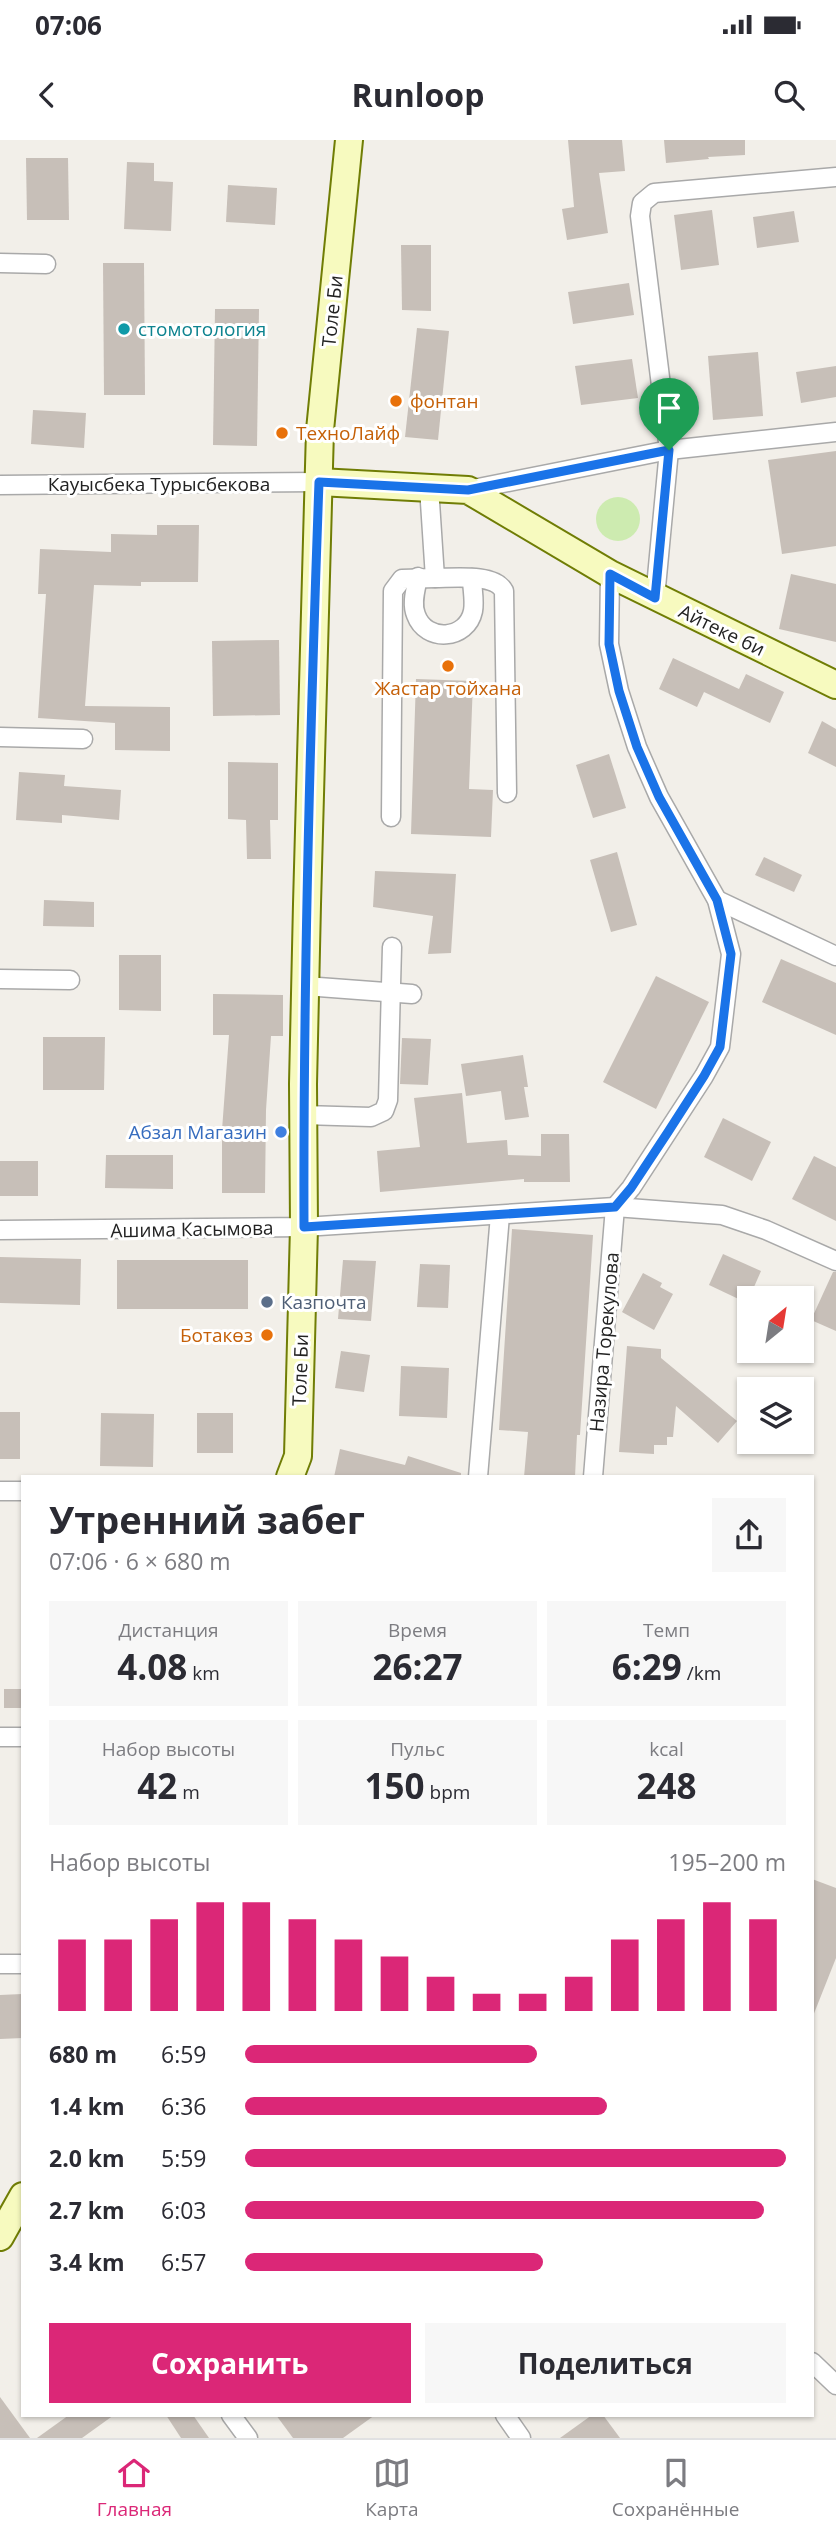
<!DOCTYPE html>
<html lang="ru">
<head>
<meta charset="utf-8">
<style>
	:root { --surface:#fff; --page:#f7f7f7; --text:#2b2b33; --muted:#7c7c81; --line:#e1e1e2; --accent:#db2777 }
	body { margin:0; font-family:"Open Sans",sans-serif; background:var(--page); color:var(--text); height:100vh; display:flex; flex-direction:column; font-size:26px; white-space:nowrap }
	* { box-sizing:border-box; margin:0 }
	p { font-size:23px; color:var(--muted) }
	.icon { flex:none; width:38px; height:38px; fill:none; stroke:currentColor; stroke-width:2; stroke-linecap:round; stroke-linejoin:round }
	.map { position:relative; flex:1; overflow:hidden }
	.side { position:absolute; left:21px; top:1335px; width:793px; height:942px; display:flex; flex-direction:column; background:var(--surface); border-radius:0px; box-shadow:0 2px 5px #0004 }
	.side>* { flex:none }
	.needle { width:46px; rotate:30deg }
	.fabs { position:absolute; left:737px; top:1146px; display:grid; gap:14px }
	.fabs a { display:grid; place-items:center; width:77px; height:77px; border-radius:0px; background:var(--surface); box-shadow:0 2px 5px #0004; font-size:35px }
	.pin { position:absolute; display:grid; place-items:center; width:60px; height:60px; color:#fff; margin:-72px -30px; border-radius:50% 50% 50% 0; rotate:-45deg; box-shadow:0 0 7px #0007 }
	.pin .icon { rotate:45deg }
	.round { display:grid; place-items:center; flex:none; width:74px; height:74px; border-radius:0px; background:var(--page) }
	.head { display:flex; align-items:center; justify-content:space-between; height:119px; padding:0 28px }
	h1 { font-size:38px; font-weight:700; line-height:52px }
	.figures { display:grid; grid-template-columns:repeat(3,1fr); gap:10px; height:119px; padding:7px 28px }
	.figures div { display:grid; align-content:center; border-radius:0px; background:var(--page); text-align:center }
	.figures b { font-size:35px; font-weight:700 }
	.figures small { font-size:19px; font-weight:400 }
	.figures p { font-size:19px }
	.chart { height:196px; padding:14px 28px }
	.chart p { display:flex; justify-content:space-between }
	.chart svg { width:100%; height:126px; margin-top:7px; stroke:var(--accent); stroke-width:6 }
	.button { display:flex; gap:14px; margin-top:auto; padding:14px 28px }
	.button a { flex:1; height:80px; border-radius:0px; background:var(--accent); color:#fff; font-size:28px; font-weight:700; line-height:80px; text-align:center }
	.button a+a { background:var(--page); color:var(--text) }
	ul { padding:0 28px; list-style:none; font-size:23px }
	li { display:grid; grid-template-columns:112px 84px 1fr; align-items:center; height:52px }
	li i { height:18px; border-radius:9px; background:var(--accent) }
	.status { display:flex; justify-content:space-between; align-items:center; height:49px; padding:0 35px; background:var(--surface); direction:ltr }
	.status svg { height:19px; fill:currentColor }
	header { display:flex; justify-content:space-between; align-items:center; height:91px; padding:0 28px; background:var(--surface); font-size:32px; font-weight:700 }
	.tab-bar { display:flex; justify-content:space-around; align-items:center; height:98px; border-top:2px solid var(--line); background:var(--surface); font-size:19px; color:var(--muted) }
	.tab-bar a { display:grid; justify-items:center; gap:4px }
	.tab-bar .current { color:var(--accent) }
	.map>svg:first-child { display:block }
</style>
</head>
<body>
<div class="status"><b>07:06</b><svg viewBox="0 0 49 12"><path d="M0 12V9h3v3zM5 12V6h3v6zM10 12V3h3v9zM15 12V0h3v12zM26 1h20v11H26zM47 4h2v5h-2z"/></svg></div>
<header><svg class="icon" aria-label="back" viewBox="0 0 24 24"><path d="M15 5l-7 7 7 7"/></svg>Runloop<svg class="icon" aria-label="search" viewBox="0 0 24 24"><circle cx="10" cy="10" r="6"/><path d="M15 15l6 6"/></svg></header>
<div class="map">
<svg width="836" height="2298" viewBox="0 0 836 2298">
	<rect width="100%" height="100%" fill="#f2efe9"/>
	<circle fill="#cdebb0" cx="618" cy="379" r="22"/>
	<g fill="#c7bfb8">
		<polygon points="568,0 622,0 625,31 599,33 608,93 567,100 562,69 574,67"/>
		<polygon points="664,0 745,0 745,15 708,17 709,19 666,23"/>
		<polygon points="26,18 68,18 69,80 27,80"/>
		<polygon points="127,22 154,23 154,41 173,42 171,91 124,89"/>
		<polygon points="228,45 277,48 275,85 226,82"/>
		<polygon points="712,70 719,125 681,130 674,75"/>
		<polygon points="794,71 799,102 757,108 753,77"/>
		<polygon points="401,105 431,105 431,171 402,170"/>
		<polygon points="103,123 144,123 145,255 104,255"/>
		<polygon points="629,143 634,175 573,184 568,152"/>
		<polygon points="215,169 259,169 257,306 213,305"/>
		<polygon points="417,188 449,191 438,300 405,297"/>
		<polygon points="758,212 763,276 713,280 708,216"/>
		<polygon points="632,219 638,258 581,265 575,226"/>
		<polygon points="836,226 836,257 801,263 796,232"/>
		<polygon points="33,270 86,273 84,308 31,304"/>
		<polygon points="836,311 836,406 782,414 768,320"/>
		<polygon points="157,385 199,385 198,442 141,442 141,446 94,445 85,566 170,567 170,611 115,610 115,583 38,578 46,454 38,454 40,409 111,412 111,394 157,395"/>
		<polygon points="791,434 836,444 836,502 779,489"/>
		<polygon points="279,500 280,575 213,576 212,501"/>
		<polygon points="673,518 739,549 746,534 784,552 770,583 704,552 697,567 659,549"/>
		<polygon points="416,539 473,541 469,649 493,650 491,697 411,694"/>
		<polygon points="822,581 836,589 836,627 808,613"/>
		<polygon points="609,614 626,668 593,678 576,625"/>
		<polygon points="228,622 278,623 278,680 270,680 271,719 247,719 246,680 228,679"/>
		<polygon points="19,632 65,635 64,646 121,650 119,680 62,675 62,683 16,680"/>
		<polygon points="617,712 637,785 611,792 590,720"/>
		<polygon points="764,717 802,735 794,752 755,735"/>
		<polygon points="375,731 456,734 451,813 428,814 433,776 373,767"/>
		<polygon points="44,760 94,762 94,787 43,786"/>
		<polygon points="119,815 161,815 161,871 119,870"/>
		<polygon points="781,819 836,843 836,895 762,862"/>
		<polygon points="656,836 709,862 656,969 603,942"/>
		<polygon points="213,854 283,855 283,896 271,896 266,970 265,1053 222,1053 222,990 229,895 213,895"/>
		<polygon points="43,897 105,897 104,950 43,950"/>
		<polygon points="402,898 431,899 428,945 400,944"/>
		<polygon points="523,915 528,947 524,947 529,977 505,980 501,951 466,956 461,924"/>
		<polygon points="462,953 467,1003 507,1000 508,1015 541,1016 541,994 569,994 570,1042 524,1042 524,1039 380,1052 377,1011 420,1007 414,958"/>
		<polygon points="723,978 771,1002 752,1041 704,1017"/>
		<polygon points="106,1015 173,1015 173,1049 105,1048"/>
		<polygon points="814,1016 836,1027 836,1081 792,1059"/>
		<rect x="0" y="1021" width="38" height="35"/>
		<polygon points="512,1089 593,1095 580,1295 577,1295 575,1337 524,1337 528,1292 499,1290"/>
		<polygon points="723,1114 761,1131 747,1163 709,1145"/>
		<polygon points="0,1117 81,1119 80,1165 0,1163"/>
		<rect x="117" y="1120" width="131" height="49"/>
		<polygon points="343,1120 376,1121 371,1181 338,1179"/>
		<polygon points="420,1124 450,1125 448,1168 417,1167"/>
		<polygon points="833,1132 836,1132 836,1191 811,1180"/>
		<polygon points="643,1133 662,1143 660,1147 673,1154 654,1190 622,1172"/>
		<polygon points="627,1206 661,1209 661,1218 737,1281 718,1303 676,1266 673,1297 667,1297 667,1305 654,1305 654,1314 619,1312"/>
		<polygon points="341,1211 370,1215 364,1252 335,1248"/>
		<polygon points="401,1226 449,1228 447,1278 399,1276"/>
		<rect x="0" y="1272" width="20" height="47"/>
		<polygon points="101,1273 154,1274 153,1327 100,1326"/>
		<rect x="197" y="1273" width="36" height="40"/>
		<polygon points="340,1309 405,1325 408,1316 461,1333 461,1337 334,1337"/>
		<rect x="4" y="1549" width="19" height="19"/>
		<polygon points="812,1739 836,1748 836,1818 813,1876"/>
		<polygon points="22,1854 23,1898 0,1899 0,1855"/>
		<polygon points="0,2257 30,2298 0,2298"/>
		<polygon points="69,2275 114,2275 82,2298 37,2298"/>
		<polygon points="166,2275 193,2275 209,2298 181,2298"/>
		<polygon points="276,2275 375,2275 343,2298 293,2298"/>
		<polygon points="592,2275 603,2275 620,2298 560,2298"/>
	</g>
	<g fill="none" stroke-linecap="round" stroke-linejoin="round">
		<defs>
			<g id="street">
				<polyline points="0,123 46,124"/>
				<polyline points="0,345 319,342"/>
				<path d="M429,347L435,438C453,438 495,433 504,451L507,653"/>
				<polyline points="468,350 669,310 836,292"/>
				<polyline points="610,434 609,504 619,551 637,607 659,657 717,760 731,814 720,907 704,936 631,1048 615,1067"/>
				<path d="M418,437C416,449 411,463 416,475C426,503 467,500 473,471C475,461 472,448 472,438"/>
				<polyline points="655,458 669,310 640,76 642,63 654,53 836,37"/>
				<polyline points="0,597 83,599"/>
				<polyline points="391,677 393,451 402,439 435,438"/>
				<polyline points="717,760 836,816"/>
				<polyline points="0,839 70,840"/>
				<polyline points="305,846 412,854"/>
				<polyline points="303,975 371,977 384,971 388,960 392,807"/>
				<polyline points="0,1090 304,1087 615,1067 722,1075 766,1090 836,1121"/>
				<polyline points="478,1337 500,1075"/>
				<polyline points="593,1337 615,1067"/>
				<polyline points="0,1351 23,1351"/>
				<polyline points="0,1597 23,1597"/>
				<polyline points="0,1824 23,1824"/>
				<polyline points="812,2222 836,2245"/>
				<polyline points="231,2275 248,2298"/>
				<polyline points="505,2275 521,2298"/>
			</g>
			<g id="secondary">
				<polyline points="319,342 468,350 610,434 836,545"/>
				<polyline points="290,1337 298,1316 304,1087 303,944 307,764 320,290 349,0"/>
				<polyline points="0,2097 23,2056"/>
			</g>
		</defs>
		<use href="#street" stroke="#a9a9a9" stroke-width="21"/>
		<use href="#secondary" stroke="#707d05" stroke-width="30"/>
		<use href="#street" stroke="#fff" stroke-width="18"/>
		<use href="#secondary" stroke="#f7fabf" stroke-width="26"/>
	</g>
	<g fill="none" stroke-linecap="round" stroke-linejoin="round">
		<defs>
			<path id="route" d="M669,310L655,458L610,434L609,504L619,551L637,607L659,657L717,760L731,814L720,907L704,936L668,992L631,1048L615,1067L304,1087C303,839 310,591 319,342L468,350Z"/>
		</defs>
		<use href="#route" stroke="#fff" stroke-width="14"/>
		<use href="#route" stroke="#1a73e8" stroke-width="9"/>
	</g>
	<circle fill="#0f9aa8" stroke="#fff" stroke-width="2.5" cx="124" cy="189" r="7"/>
	<g fill="#e8710a" stroke="#fff" stroke-width="2.5">
		<circle cx="396" cy="261" r="7"/>
		<circle cx="282" cy="293" r="7"/>
		<circle cx="448" cy="526" r="7"/>
		<circle cx="267" cy="1195" r="7"/>
	</g>
	<circle fill="#3f7fe0" stroke="#fff" stroke-width="2.5" cx="281" cy="992" r="7"/>
	<circle fill="#5c6f8a" stroke="#fff" stroke-width="2.5" cx="267" cy="1162" r="7"/>
	<g text-anchor="middle" dominant-baseline="central" stroke-width="6" stroke-linejoin="round" paint-order="stroke">
		<g font-size="19" fill="#222" stroke="#fff">
			<text transform="translate(332 171) rotate(-84)">Толе Би</text>
			<text x="159" y="344">Кауысбека Турысбекова</text>
			<text transform="translate(722 490) rotate(26)">Айтеке би</text>
			<text transform="translate(192 1089) rotate(-1)">Ашима Касымова</text>
			<text transform="translate(604 1202) rotate(-85)">Назира Торекулова</text>
			<text transform="translate(300 1230) rotate(-88)">Толе Би</text>
		</g>
		<g font-size="19" fill="#0d838f" stroke="#fff" text-anchor="start">
			<text x="138" y="189">стомотология</text>
		</g>
		<g font-size="19" fill="#c56008" stroke="#fff" text-anchor="start">
			<text x="410" y="261">фонтан</text>
			<text x="296" y="293">ТехноЛайф</text>
			<text x="448" y="548" text-anchor="middle">Жастар тойхана</text>
			<text x="253" y="1195" text-anchor="end">Ботакөз</text>
		</g>
		<g font-size="19" fill="#366cbe" stroke="#fff" text-anchor="end">
			<text x="267" y="992">Абзал Магазин</text>
		</g>
		<g font-size="19" fill="#4e5e75" stroke="#fff" text-anchor="start">
			<text x="281" y="1162">Казпочта</text>
		</g>
	</g>
</svg>
<div class="fabs">
<a><svg class="needle" viewBox="-14 -14 28 28"><path d="M0-13l5 13h-10z" fill="#e53935"/><path d="M0 13l5-13h-10z" fill="#7c7c81"/></svg></a>
<a><svg class="icon" aria-label="layers" viewBox="0 0 24 24"><path d="M12 4l9 5-9 5-9-5zM3 14l9 5 9-5"/></svg></a>
</div>
<div class="pin" style="left:669px;top:310px;background:#1e9e55"><svg class="icon" aria-label="arrive" viewBox="0 0 24 24"><path d="M6 21V4h12l-3 4 3 4H6"/></svg></div>
<section class="side">
<div class="head"><div><h1>Утренний забег</h1><p>07:06 · 6 × 680 m</p></div><a class="round"><svg class="icon" aria-label="share" viewBox="0 0 24 24"><path d="M12 15V3M7 8l5-5 5 5M5 13v7h14v-7"/></svg></a></div>
<div class="figures">
<div><p>Дистанция</p><b>4.08<small> km</small></b></div>
<div><p>Время</p><b>26:27</b></div>
<div><p>Темп</p><b>6:29<small> /km</small></b></div>
</div>
<div class="figures">
<div><p>Набор высоты</p><b>42<small> m</small></b></div>
<div><p>Пульс</p><b>150<small> bpm</small></b></div>
<div><p>kcal</p><b>248</b></div>
</div>
<div class="chart"><p><span>Набор высоты</span>195–200 m</p>
<svg viewBox="0 0 160 44" preserveAspectRatio="none"><path d="M5 44V19M15 44V19M25 44V12M35 44V6M45 44V6M55 44V12M65 44V19M75 44V25M85 44V32M95 44V38M105 44V38M115 44V32M125 44V19M135 44V12M145 44V6M155 44V12"/></svg>
</div>
<ul>
<li><b>680 m</b>6:59<i style="width:54%"></i></li>
<li><b>1.4 km</b>6:36<i style="width:67%"></i></li>
<li><b>2.0 km</b>5:59<i style="width:100%"></i></li>
<li><b>2.7 km</b>6:03<i style="width:96%"></i></li>
<li><b>3.4 km</b>6:57<i style="width:55%"></i></li>
</ul>
<div class="button"><a>Сохранить</a><a>Поделиться</a></div>
</section>
</div>
<nav class="tab-bar">
<a class="current"><svg class="icon" aria-label="home" viewBox="0 0 24 24"><path d="M3 11l9-7 9 7M6 9v11h12V9"/></svg>Главная</a>
<a><svg class="icon" aria-label="map" viewBox="0 0 24 24"><path d="M3 6l6-2 6 2 6-2v14l-6 2-6-2-6 2zM9 4v14M15 6v14"/></svg>Карта</a>
<a><svg class="icon" aria-label="saved" viewBox="0 0 24 24"><path d="M7 4h10v16l-5-4-5 4z"/></svg>Сохранённые</a>
</nav>
</body>
</html>
